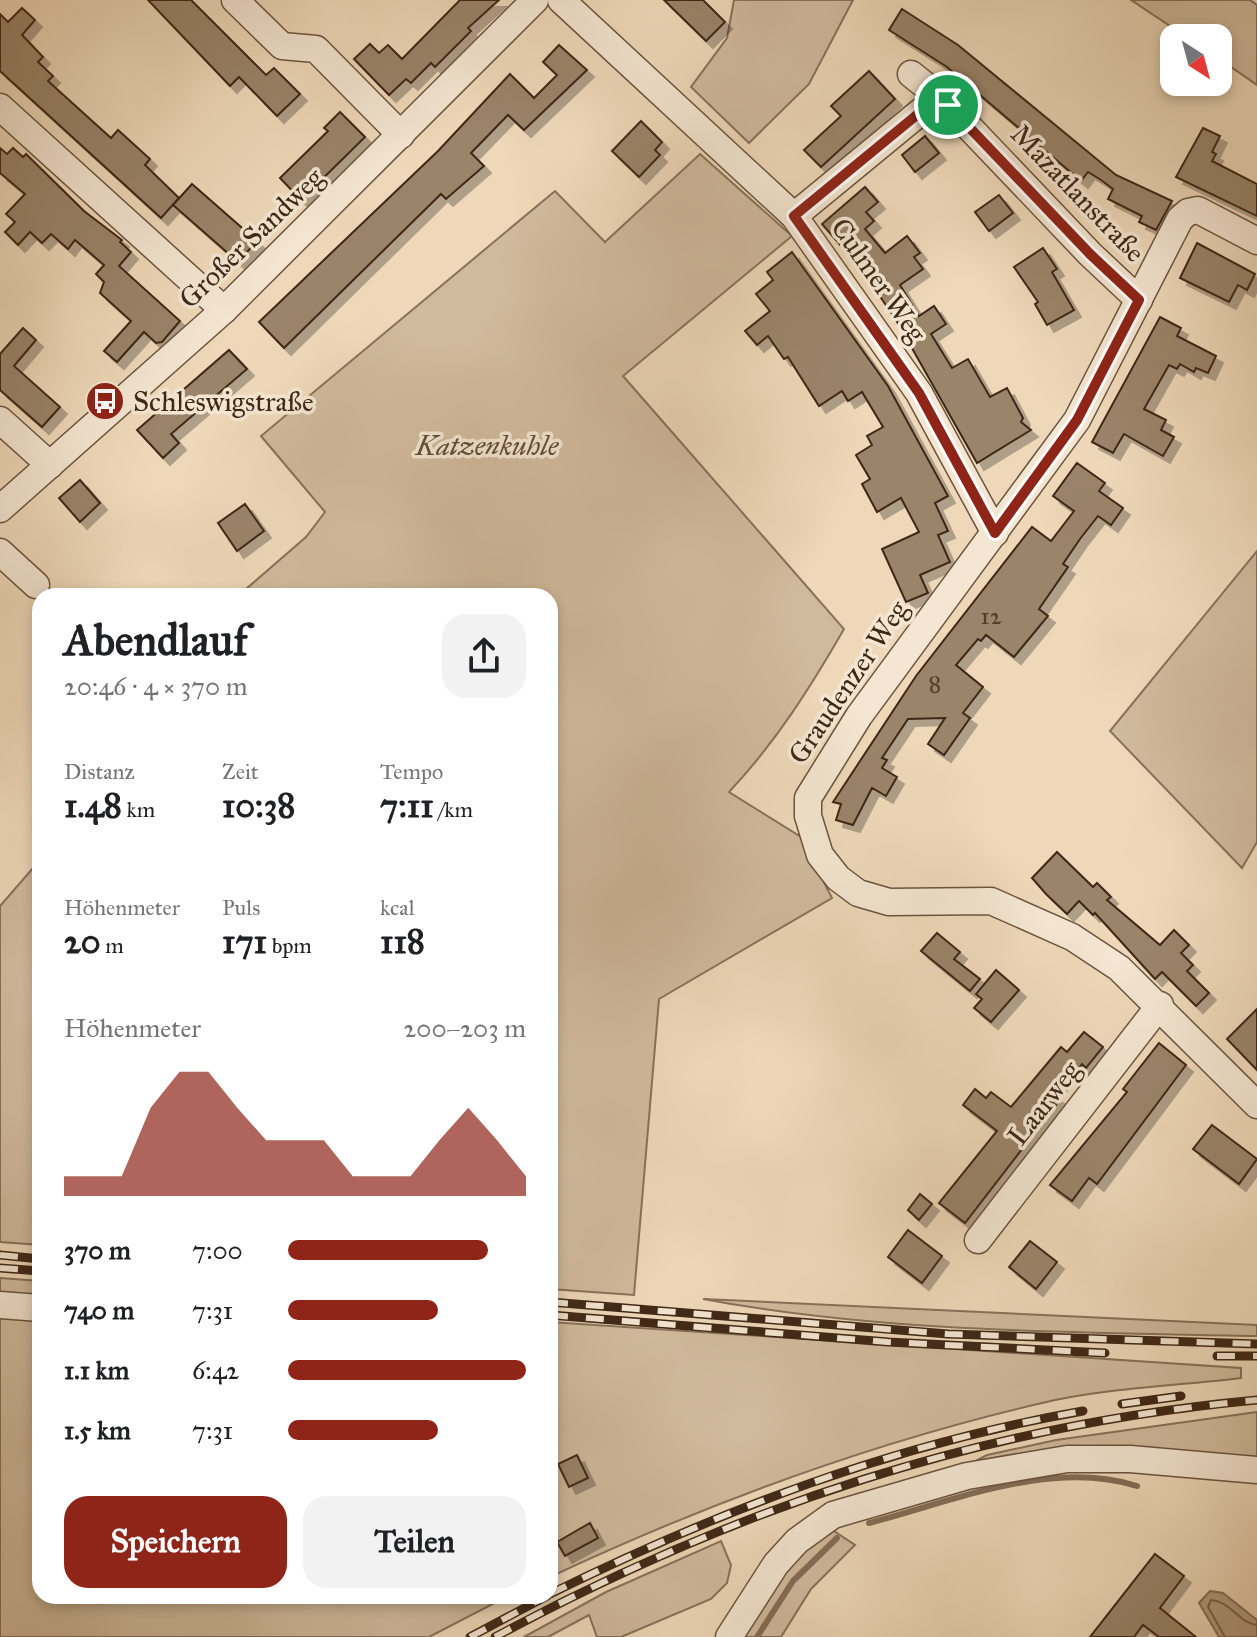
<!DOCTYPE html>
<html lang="de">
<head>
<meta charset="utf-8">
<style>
	:root { --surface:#fff; --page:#f2f2f2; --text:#202124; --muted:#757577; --accent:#8f2418 }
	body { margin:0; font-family:"IM FELL Great Primer",serif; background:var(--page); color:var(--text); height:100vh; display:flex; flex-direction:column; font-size:30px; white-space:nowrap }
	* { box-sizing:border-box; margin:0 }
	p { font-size:26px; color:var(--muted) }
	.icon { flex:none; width:44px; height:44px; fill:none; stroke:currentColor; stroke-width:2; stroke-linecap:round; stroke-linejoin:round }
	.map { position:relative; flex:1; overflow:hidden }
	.drawer { position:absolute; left:32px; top:588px; width:526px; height:1016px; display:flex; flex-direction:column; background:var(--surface); border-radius:24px; box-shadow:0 4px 12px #0003 }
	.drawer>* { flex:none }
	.needle { width:52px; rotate:144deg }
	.tools { position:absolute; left:1160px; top:24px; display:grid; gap:16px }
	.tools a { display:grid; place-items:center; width:72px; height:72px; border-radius:16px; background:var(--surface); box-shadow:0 4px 12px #0003; font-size:40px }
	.pin { position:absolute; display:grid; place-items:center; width:68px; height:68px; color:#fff; margin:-34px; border:4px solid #fff; border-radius:50%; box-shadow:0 2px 8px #0007 }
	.round { display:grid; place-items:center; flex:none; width:84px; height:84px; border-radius:24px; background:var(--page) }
	.overview { display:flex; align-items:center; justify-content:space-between; height:136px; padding:0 32px }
	h1 { font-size:44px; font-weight:700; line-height:60px }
	.metrics { display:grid; grid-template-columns:repeat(3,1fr); gap:12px; height:136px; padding:8px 32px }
	.metrics div { display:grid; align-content:center }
	.metrics b { font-size:34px; font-weight:700 }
	.metrics small { font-size:22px; font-weight:400 }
	.metrics p { font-size:22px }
	.chart { height:224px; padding:16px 32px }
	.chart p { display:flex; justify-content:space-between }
	.chart svg { width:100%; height:144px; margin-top:8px; fill:var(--accent); opacity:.7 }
	.cta { display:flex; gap:16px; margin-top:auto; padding:16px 32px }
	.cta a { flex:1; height:92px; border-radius:24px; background:var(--accent); color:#fff; font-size:32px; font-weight:700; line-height:92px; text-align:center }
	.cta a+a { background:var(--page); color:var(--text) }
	ul { padding:0 32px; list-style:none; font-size:26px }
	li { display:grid; grid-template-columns:128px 96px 1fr; align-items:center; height:60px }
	li i { height:20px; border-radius:10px; background:var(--accent) }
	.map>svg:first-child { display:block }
</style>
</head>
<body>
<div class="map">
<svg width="1257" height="1637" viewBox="0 0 1257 1637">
	<defs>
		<filter id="shadow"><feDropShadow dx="7" dy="7" stdDeviation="0" flood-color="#0004"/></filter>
	</defs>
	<rect width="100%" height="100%" fill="#eed8b9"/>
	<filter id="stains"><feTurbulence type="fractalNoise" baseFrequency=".0025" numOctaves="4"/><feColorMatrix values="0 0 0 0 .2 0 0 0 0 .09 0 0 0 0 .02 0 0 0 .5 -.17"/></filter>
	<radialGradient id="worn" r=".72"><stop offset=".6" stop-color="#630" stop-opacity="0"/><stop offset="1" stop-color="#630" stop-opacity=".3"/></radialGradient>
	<g fill="#d0ba9d" stroke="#88715a" stroke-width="2">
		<polygon points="734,0 853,0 809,84 749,143 691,87 727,38"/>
		<polygon points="1131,0 1250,0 1257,5 1257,85 1218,58 1218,38 1188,38"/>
		<path d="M700,154L792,236L623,376L844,629C810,688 776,742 729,792L801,837L832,898L659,999L634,1295L550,1289V596H238L306,537L325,512L261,436L555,191L605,242Z"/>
		<polygon points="1257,551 1257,842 1242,868 1110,731"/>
		<polygon points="40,860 40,1245 0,1242 0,906"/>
		<polygon points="0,1278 40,1281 40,1299 0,1296"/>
		<path d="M703,1299L1257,1325V1336C1073,1332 884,1333 703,1299Z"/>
		<polygon points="0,1312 40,1315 40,1596 508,1596 429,1637 0,1637"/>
		<path d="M550,1322L1241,1368V1378C1176,1386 1104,1388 1042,1403C870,1443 710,1502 550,1577Z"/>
		<polygon points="1257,1412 1257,1462 968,1465 987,1455 1056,1440"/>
		<path d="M834,1531L855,1545L811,1589L781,1637H742C764,1600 790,1544 834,1531Z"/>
		<polygon points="721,1541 731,1565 727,1583 711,1599 621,1637 597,1637 589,1615 548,1637 524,1637 606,1592"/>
	</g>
	<polygon fill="#b29c82" stroke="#846e57" stroke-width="2" points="1210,1591 1223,1593 1257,1620 1257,1637 1219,1637 1199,1603"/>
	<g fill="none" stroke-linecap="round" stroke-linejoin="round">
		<path stroke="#78624c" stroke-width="2" d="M1225,1637L1208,1607L1211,1600C1230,1601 1239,1623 1257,1625"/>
		<g stroke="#846e57" stroke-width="6">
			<path d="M869,1523C954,1501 1051,1459 1137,1486"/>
			<polyline points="757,1637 793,1581 837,1538"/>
		</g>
	</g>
	<g fill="#9a846b" stroke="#3f2816" stroke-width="2" filter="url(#shadow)">
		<polygon points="148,0 191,0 266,75 274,68 300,94 277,116 239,77 230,86"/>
		<polygon points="460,0 499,0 468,28 471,31 435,67 431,63 411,83 406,79 389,95 354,59 370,44 379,53 388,45 402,59"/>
		<polygon points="664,0 703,0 725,22 706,41"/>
		<polygon points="22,8 35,20 22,35 43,57 38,62 53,76 48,81 111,138 118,130 150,159 145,165 179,198 161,218 0,71 0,14 8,22"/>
		<polygon points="902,9 958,45 1116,175 1172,201 1156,230 1139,222 1142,216 1108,199 1113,189 1101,180 1088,172 1081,181 947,67 889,30"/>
		<polygon points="559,45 587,70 524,130 508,115 471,153 484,166 446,199 441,194 284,348 259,322 438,151 510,74 534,98 557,75 543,62"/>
		<polygon points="869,71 895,99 821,167 804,150 841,116 831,106"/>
		<polygon points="340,112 365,137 301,200 280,178 328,131 324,128"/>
		<polygon points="641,121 662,142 655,150 660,155 639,177 612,151"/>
		<polygon points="1203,128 1220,136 1212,152 1216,154 1212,161 1257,184 1257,216 1176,177"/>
		<polygon points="925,136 939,153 915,172 902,155"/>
		<polygon points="0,148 7,154 13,148 23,157 26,154 84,211 122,240 120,242 131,252 119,266 180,321 162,342 156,343 144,332 117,362 104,351 131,321 100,293 104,282 96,274 104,265 75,240 68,249 51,234 42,243 30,232 18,245 5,232 15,222 6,214 25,194 0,173"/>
		<polygon points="192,184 257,241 238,262 173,205"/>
		<polygon points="865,187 878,202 866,212 874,221 865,229 885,253 907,236 920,253 914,257 923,269 900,285 919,316 934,306 946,324 931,334 952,368 968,359 990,397 1007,388 1023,418 1021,422 1031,430 977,463 896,320 862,270 822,224"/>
		<polygon points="999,195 1013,213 989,231 975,212"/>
		<polygon points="1197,243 1255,274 1247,290 1238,285 1229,302 1180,278"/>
		<polygon points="1043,248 1057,269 1052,272 1074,310 1047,325 1035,304 1038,302 1014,267"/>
		<polygon points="792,252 888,386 948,496 935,503 948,531 938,535 950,562 920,575 928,593 906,602 882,549 919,532 901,498 877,512 862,484 870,479 856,455 872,445 867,436 883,427 862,392 848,401 842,391 819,406 788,357 784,359 768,336 757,345 745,331 770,311 756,294 773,280 767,272"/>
		<polygon points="1160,317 1181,328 1177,336 1216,356 1208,373 1196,368 1194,372 1180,364 1177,369 1169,365 1144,409 1166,420 1161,430 1174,437 1163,456 1124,434 1113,453 1092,442"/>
		<polygon points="23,328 36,340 14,366 60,407 42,427 0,390 0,354"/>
		<polygon points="229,350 247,369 171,434 179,443 163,458 137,430"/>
		<polygon points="1077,463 1105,483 1099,491 1123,508 1111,525 1098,516 1080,539 1063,564 1068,567 1039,609 1048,616 1014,657 986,635 981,641 978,639 956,665 983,687 963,713 970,718 944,755 928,744 945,718 908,719 882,758 887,760 882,768 897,777 886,796 872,788 853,825 836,820 841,804 833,802 916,676 1032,527 1051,541 1074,511 1053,496"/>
		<polygon points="80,480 100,503 80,522 59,498"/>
		<polygon points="245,504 264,531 237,551 218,523"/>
		<polygon points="1057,852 1093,887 1097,883 1111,897 1107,900 1160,945 1174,930 1189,945 1181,953 1193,965 1187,971 1209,993 1196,1006 1162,972 1155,979 1095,913 1093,915 1079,901 1067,914 1046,894 1032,878"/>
		<polygon points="937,933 960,952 954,959 980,979 970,991 921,951"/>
		<polygon points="996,970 1019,990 991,1022 974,1008 982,999 976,994"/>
		<polygon points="1257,1009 1257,1070 1227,1039"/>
		<polygon points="1084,1032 1103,1047 1086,1068 1082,1064 1077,1071 1073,1068 1052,1093 1057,1097 1053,1103 1056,1105 965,1223 939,1203 997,1131 963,1105 975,1089 986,1098 991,1092 1011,1107 1061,1047 1067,1052"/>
		<polygon points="1159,1043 1186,1065 1097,1184 1089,1178 1072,1201 1050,1185 1127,1092 1123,1089"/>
		<polygon points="1212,1125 1257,1159 1239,1184 1193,1149"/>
		<polygon points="920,1194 932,1204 919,1220 908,1210"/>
		<polygon points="908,1230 942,1256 922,1283 888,1257"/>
		<polygon points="1030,1241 1057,1262 1036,1289 1009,1267"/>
		<polygon points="577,1455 588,1478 569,1487 558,1464"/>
		<polygon points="590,1523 598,1538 565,1556 557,1542"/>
		<polygon points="1155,1554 1184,1576 1160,1608 1196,1637 1159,1637 1143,1625 1134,1637 1090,1637"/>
	</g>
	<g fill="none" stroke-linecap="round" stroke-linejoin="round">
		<defs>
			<g id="minor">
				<polyline points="235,0 282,46 316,49 401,135"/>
				<polyline points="561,0 794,216 919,393 995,533"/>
				<polyline points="911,74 931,90 935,100"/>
				<polyline points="0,107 224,310"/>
				<polyline points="794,216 935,100 948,105 1090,254 1139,300"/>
				<polyline points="1257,241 1198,210 1188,212 1180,219 1077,420 859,716 808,798 808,816 820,855 838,878 858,893 889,902 991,901 1072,937 1119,968 1257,1105"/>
				<polyline points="0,420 50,465"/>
				<polyline points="0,509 224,310 535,0"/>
				<polyline points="0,552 36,585"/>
				<polyline points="978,1240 1160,1005"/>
				<polyline points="0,1305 40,1308"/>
				<polyline points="729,1637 776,1564 797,1541 833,1515 967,1476 1067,1459 1130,1459 1257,1470"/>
			</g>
		</defs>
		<use href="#minor" stroke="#6b543f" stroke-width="29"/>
		<use href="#minor" stroke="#f4e6d2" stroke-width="26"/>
		<defs>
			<g id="rail">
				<polyline points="0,1255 40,1259"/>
				<polyline points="0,1268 40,1271"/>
				<polyline points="550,1302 948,1334 1257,1344"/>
				<polyline points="550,1315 888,1342 1105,1353"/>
				<polyline points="1217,1356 1257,1356"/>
				<polyline points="1122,1404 1181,1396"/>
				<path d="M550,1594C720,1510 895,1444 1083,1411"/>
				<polyline points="470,1637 547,1596"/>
				<path d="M495,1637C736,1507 984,1425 1257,1400"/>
			</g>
		</defs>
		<use href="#rail" stroke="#3f2816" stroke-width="9"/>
		<use href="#rail" stroke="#f4e6d2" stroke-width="6" stroke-dasharray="18" stroke-linecap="butt"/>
	</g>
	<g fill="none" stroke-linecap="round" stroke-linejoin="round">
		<defs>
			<polygon id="route" points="935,100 948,105 1090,254 1139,300 1077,420 995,533 919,393 794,216"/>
		</defs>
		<use href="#route" stroke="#fff" stroke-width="16"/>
		<use href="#route" stroke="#8f2418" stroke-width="10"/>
	</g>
	<defs>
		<symbol id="bus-disc" viewBox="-11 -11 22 22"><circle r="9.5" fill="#8f2418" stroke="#f4e6d2"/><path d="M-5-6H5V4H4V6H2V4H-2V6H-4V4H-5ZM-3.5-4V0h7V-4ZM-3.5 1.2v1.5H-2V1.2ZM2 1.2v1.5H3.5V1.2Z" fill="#fff"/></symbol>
	</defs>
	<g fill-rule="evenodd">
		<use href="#bus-disc" x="83" y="379" width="44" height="44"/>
	</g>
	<g text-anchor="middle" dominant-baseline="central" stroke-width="7" stroke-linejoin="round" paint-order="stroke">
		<g font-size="24" fill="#563f2b">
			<text x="991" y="616">12</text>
			<text x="935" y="684">8</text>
		</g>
		<g font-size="28" fill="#3f2816" stroke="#f4e6d2">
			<text transform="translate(1078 193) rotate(46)">Mazatlanstraße</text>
			<text transform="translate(251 238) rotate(-44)">Großer Sandweg</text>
			<text transform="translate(879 280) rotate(55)">Culmer Weg</text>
			<text transform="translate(848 682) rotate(-56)">Graudenzer Weg</text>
			<text transform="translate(1044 1103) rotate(-52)">Laarweg</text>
		</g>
		<g font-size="28" fill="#3f2816" stroke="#f4e6d2" text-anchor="start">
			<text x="133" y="401">Schleswigstraße</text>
		</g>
		<g font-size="28" font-style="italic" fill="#634c38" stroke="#f4e6d2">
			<text x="487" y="445">Katzenkuhle</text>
		</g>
	</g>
	<rect width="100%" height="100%" filter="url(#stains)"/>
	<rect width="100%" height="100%" fill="url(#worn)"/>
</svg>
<div class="tools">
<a><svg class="needle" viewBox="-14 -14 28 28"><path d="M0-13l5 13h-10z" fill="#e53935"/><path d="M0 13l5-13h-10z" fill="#757577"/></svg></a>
</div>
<div class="pin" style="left:948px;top:105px;background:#1e9e55"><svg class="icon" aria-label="arrive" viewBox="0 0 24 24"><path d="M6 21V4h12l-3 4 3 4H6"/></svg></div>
<section class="drawer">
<div class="overview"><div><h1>Abendlauf</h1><p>20:46 · 4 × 370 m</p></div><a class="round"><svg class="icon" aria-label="share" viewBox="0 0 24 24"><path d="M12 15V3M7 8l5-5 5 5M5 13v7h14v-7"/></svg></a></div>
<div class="metrics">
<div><p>Distanz</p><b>1.48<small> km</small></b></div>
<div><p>Zeit</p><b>10:38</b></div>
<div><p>Tempo</p><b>7:11<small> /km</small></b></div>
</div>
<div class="metrics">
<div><p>Höhenmeter</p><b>20<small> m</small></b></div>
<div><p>Puls</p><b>171<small> bpm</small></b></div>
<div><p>kcal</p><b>118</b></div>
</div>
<div class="chart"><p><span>Höhenmeter</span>200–203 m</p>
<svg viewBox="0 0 160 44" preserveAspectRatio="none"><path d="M0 44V38L10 38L20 38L30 17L40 6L50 6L60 17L70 27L80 27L90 27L100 38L110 38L120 38L130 27L140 17L150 27L160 38V44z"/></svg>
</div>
<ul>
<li><b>370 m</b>7:00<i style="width:84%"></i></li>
<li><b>740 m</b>7:31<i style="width:63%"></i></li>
<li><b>1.1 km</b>6:42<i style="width:100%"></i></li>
<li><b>1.5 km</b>7:31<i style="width:63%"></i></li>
</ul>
<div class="cta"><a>Speichern</a><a>Teilen</a></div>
</section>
</div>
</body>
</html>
